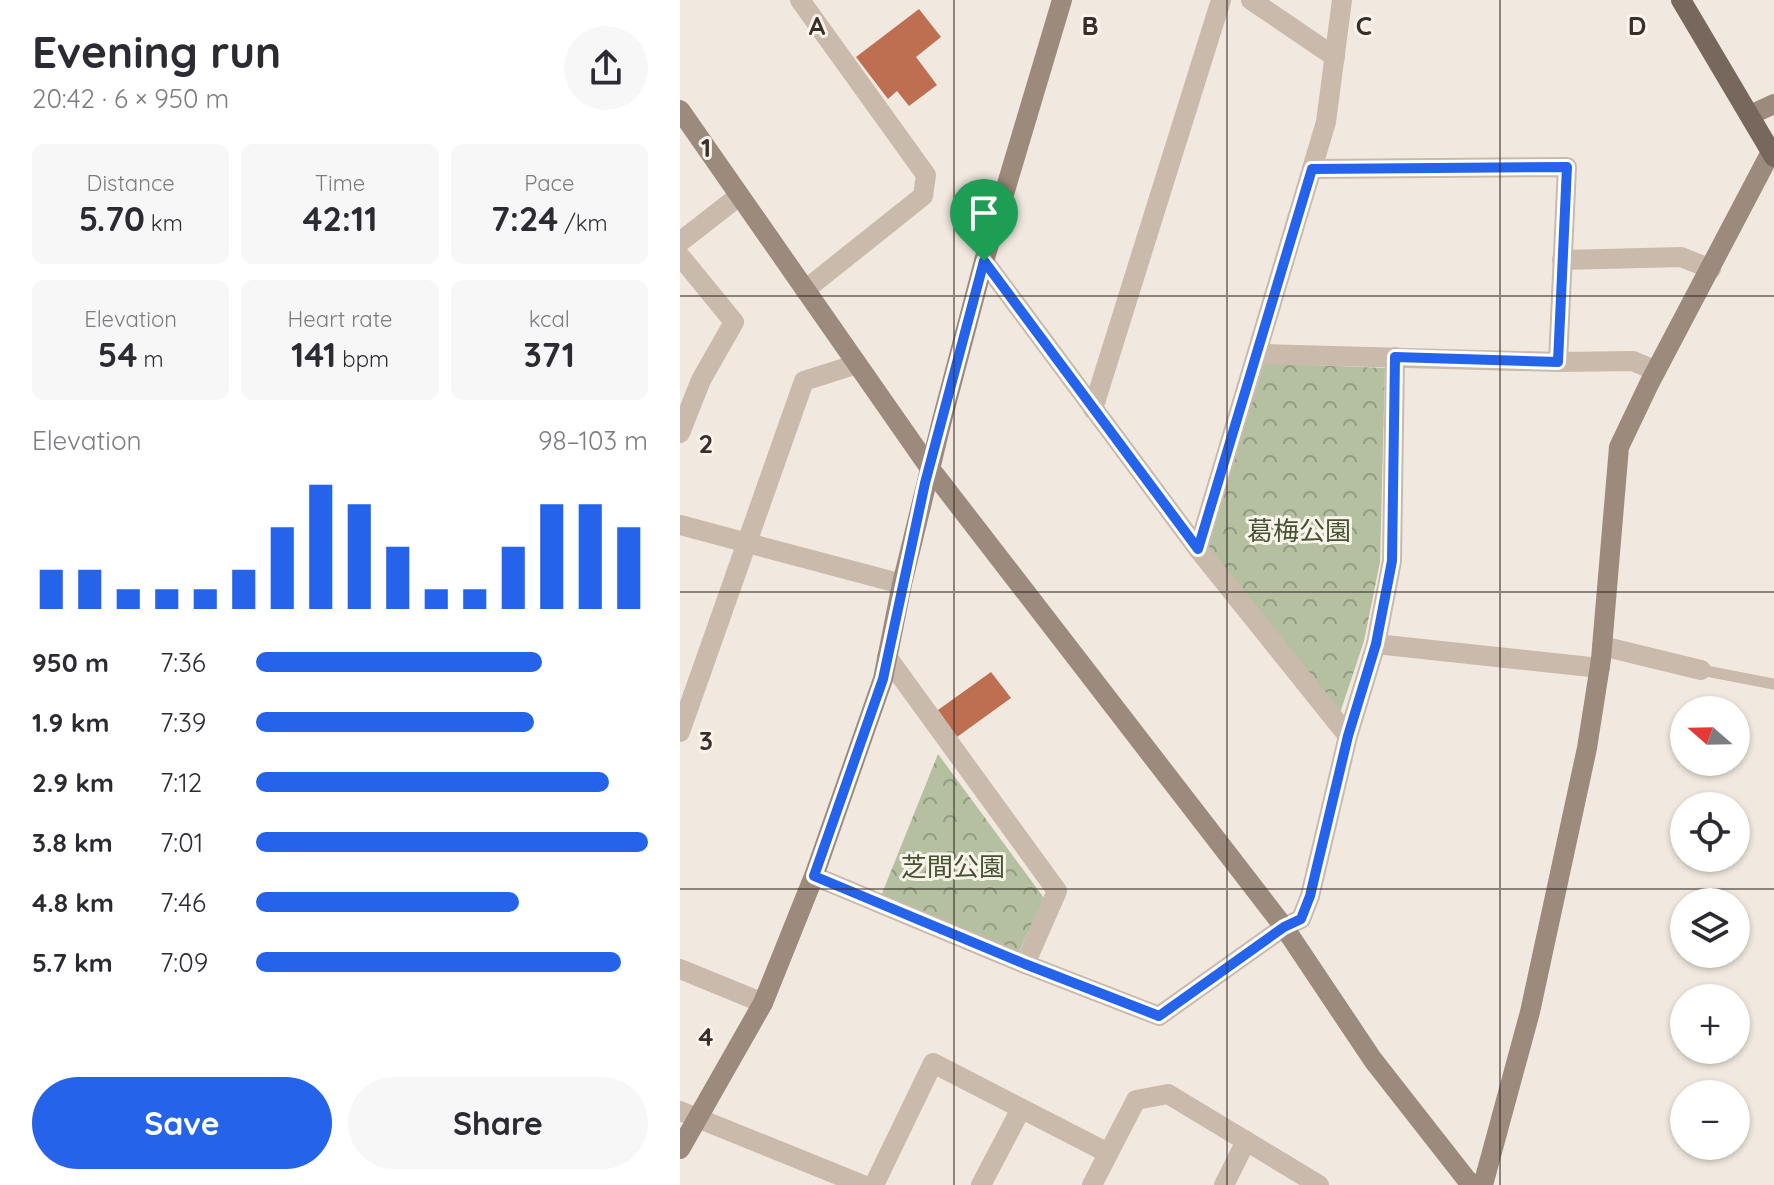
<!DOCTYPE html>
<html lang="en">
<head>
<meta charset="utf-8">
<style>
	:root { --surface:#fff; --page:#f7f7f7; --text:#2b2b33; --muted:#7c7c81; --accent:#2563eb }
	body { margin:0; font-family:Quicksand,"Noto Sans JP",sans-serif; background:var(--page); color:var(--text); height:100vh; display:flex; flex-direction:column; font-size:30px; white-space:nowrap }
	* { box-sizing:border-box; margin:0 }
	p { font-size:26px; color:var(--muted) }
	.icon { flex:none; width:44px; height:44px; fill:none; stroke:currentColor; stroke-width:2; stroke-linecap:round; stroke-linejoin:round }
	.map { position:relative; flex:1; overflow:hidden }
	.drawer { display:flex; flex-direction:column; background:var(--surface); width:680px }
	.drawer>* { flex:none }
	.needle { width:52px; rotate:290deg }
	.controls { position:absolute; left:990px; top:696px; display:grid; gap:16px }
	.controls a { display:grid; place-items:center; width:80px; height:80px; border-radius:50%; background:var(--surface); box-shadow:0 2px 6px #0004; font-size:40px }
	.pin { position:absolute; display:grid; place-items:center; width:68px; height:68px; color:#fff; margin:-82px -34px; border-radius:50% 50% 50% 0; rotate:-45deg; box-shadow:0 0 8px #0007 }
	.pin .icon { rotate:45deg }
	.round { display:grid; place-items:center; flex:none; width:84px; height:84px; border-radius:42px; background:var(--page) }
	.summary { display:flex; align-items:center; justify-content:space-between; height:136px; padding:0 32px }
	h1 { font-size:44px; font-weight:800; line-height:60px }
	.figures { display:grid; grid-template-columns:repeat(3,1fr); gap:12px; height:136px; padding:8px 32px }
	.figures div { display:grid; align-content:center; border-radius:12px; background:var(--page); text-align:center }
	.figures b { font-size:34px; font-weight:800 }
	.figures small { font-size:22px; font-weight:400 }
	.figures p { font-size:22px }
	.chart { height:224px; padding:16px 32px }
	.chart p { display:flex; justify-content:space-between }
	.chart svg { width:100%; height:144px; margin-top:8px; stroke:var(--accent); stroke-width:6 }
	.cta { display:flex; gap:16px; margin-top:auto; padding:16px 32px }
	.cta a { flex:1; height:92px; border-radius:48px; background:var(--accent); color:#fff; font-size:32px; font-weight:800; line-height:92px; text-align:center }
	.cta a+a { background:var(--page); color:var(--text) }
	ul { padding:0 32px; list-style:none; font-size:26px }
	li { display:grid; grid-template-columns:128px 96px 1fr; align-items:center; height:60px }
	li i { height:20px; border-radius:10px; background:var(--accent) }
	main { display:flex; flex:1; min-height:0 }
	.map>svg:first-child { display:block }
</style>
</head>
<body>
<main>
<section class="drawer">
<div class="summary"><div><h1>Evening run</h1><p>20:42 · 6 × 950 m</p></div><a class="round"><svg class="icon" aria-label="share" viewBox="0 0 24 24"><path d="M12 15V3M7 8l5-5 5 5M5 13v7h14v-7"/></svg></a></div>
<div class="figures">
<div><p>Distance</p><b>5.70<small> km</small></b></div>
<div><p>Time</p><b>42:11</b></div>
<div><p>Pace</p><b>7:24<small> /km</small></b></div>
</div>
<div class="figures">
<div><p>Elevation</p><b>54<small> m</small></b></div>
<div><p>Heart rate</p><b>141<small> bpm</small></b></div>
<div><p>kcal</p><b>371</b></div>
</div>
<div class="chart"><p><span>Elevation</span>98–103 m</p>
<svg viewBox="0 0 160 44" preserveAspectRatio="none"><path d="M5 44V32M15 44V32M25 44V38M35 44V38M45 44V38M55 44V32M65 44V19M75 44V6M85 44V12M95 44V25M105 44V38M115 44V38M125 44V25M135 44V12M145 44V12M155 44V19"/></svg>
</div>
<ul>
<li><b>950 m</b>7:36<i style="width:73%"></i></li>
<li><b>1.9 km</b>7:39<i style="width:71%"></i></li>
<li><b>2.9 km</b>7:12<i style="width:90%"></i></li>
<li><b>3.8 km</b>7:01<i style="width:100%"></i></li>
<li><b>4.8 km</b>7:46<i style="width:67%"></i></li>
<li><b>5.7 km</b>7:09<i style="width:93%"></i></li>
</ul>
<div class="cta"><a>Save</a><a>Share</a></div>
</section>
<div class="map">
<svg width="1094" height="1185" viewBox="0 0 1094 1185">
	<defs>
		<pattern id="forest-crowns" width="20" height="18" patternUnits="userSpaceOnUse" patternTransform="scale(2)"><rect width="20" height="18" fill="#b4c0a0"/><path d="M2 6a3 3 0 1 1 6 0M12 15a3 3 0 1 1 6 0" fill="none" stroke="#939c83"/></pattern>
	</defs>
	<rect width="100%" height="100%" fill="#f1e9df"/>
	<g fill="url(#forest-crowns)">
		<polygon points="584,363 705,368 700,562 684,641 660,713 527,548"/>
		<polygon points="258,754 364,898 338,954 201,896"/>
	</g>
	<g fill="#be6f51">
		<polygon points="239,9 261,37 236,57 257,85 229,106 217,91 208,99 176,57"/>
		<polygon points="311,672 331,698 277,737 258,710"/>
	</g>
	<g fill="none" stroke-linecap="round" stroke-linejoin="round">
		<polyline stroke="#c9baac" stroke-width="11" points="1021,670 1094,684"/>
		<g stroke="#c9baac" stroke-width="20">
			<polyline points="120,0 246,175 243,196 125,290"/>
			<polyline points="571,0 655,57"/>
			<polyline points="632,169 887,167 878,362"/>
			<polyline points="0,242 59,196"/>
			<polyline points="0,256 54,322 21,380 0,433"/>
			<polyline points="882,260 1001,257 1031,269"/>
			<polyline points="304,261 518,549 668,736"/>
			<polyline points="578,354 878,362 953,361 976,371"/>
			<polyline points="413,409 541,0"/>
			<polyline points="0,525 222,584"/>
			<polyline points="518,549 646,122 662,0"/>
			<polyline points="696,644 920,668"/>
			<polyline points="922,646 1021,670"/>
			<polyline points="207,657 377,891 345,964"/>
			<polyline points="0,732 124,381 177,364"/>
			<polyline points="134,876 345,964 479,1016 604,927 621,919 630,896 668,736 696,644 712,561 715,357"/>
			<polyline points="0,969 83,1003"/>
			<polyline points="0,1111 183,1185"/>
			<polyline points="194,1185 253,1063 428,1153"/>
			<polyline points="301,1185 341,1109"/>
			<polyline points="412,1185 456,1100 488,1094 639,1185"/>
			<polyline points="544,1185 566,1141"/>
		</g>
		<g stroke="#9c8a7d" stroke-width="20">
			<polyline points="0,110 249,467 604,927 693,1060 787,1180 794,1185"/>
			<polyline points="1070,115 1094,104"/>
			<polyline points="0,1149 83,1003 134,876 203,679 222,584 262,420 304,261 382,0"/>
			<polyline points="803,1185 850,1012 907,748 921,659 939,447 970,382 1091,152"/>
		</g>
		<polyline stroke="#78675c" stroke-width="20" points="1001,0 1094,157"/>
	</g>
	<g fill="none" stroke-linecap="round" stroke-linejoin="round">
		<defs>
			<polygon id="route" points="887,167 878,362 715,357 712,561 696,644 668,736 630,896 621,919 604,927 479,1016 345,964 134,876 203,679 245,483 304,261 518,549 632,169"/>
		</defs>
		<use href="#route" stroke="#fff" stroke-width="16"/>
		<use href="#route" stroke="#2563eb" stroke-width="10"/>
	</g>
	<path fill="none" stroke="#372f2a" stroke-width="2" stroke-opacity="0.55" d="M274,0V1185M547,0V1185M820,0V1185M0,296H1094M0,592H1094M0,889H1094"/>
	<g text-anchor="middle" dominant-baseline="central" stroke-width="6" stroke-linejoin="round" paint-order="stroke">
		<g font-size="26" fill="#455430" stroke="#f9f3ec">
			<text x="619" y="530">葛梅公園</text>
			<text x="273" y="866">芝間公園</text>
		</g>
	</g>
	<g font-size="26" text-anchor="middle" font-weight="bold" fill="#372f2a" stroke="#f9f3ec" stroke-width="6" stroke-linejoin="round" paint-order="stroke">
		<text x="137" y="35">A</text>
		<text x="410" y="35">B</text>
		<text x="684" y="35">C</text>
		<text x="957" y="35">D</text>
		<text x="26" y="157">1</text>
		<text x="26" y="453">2</text>
		<text x="26" y="750">3</text>
		<text x="26" y="1046">4</text>
	</g>
</svg>
<div class="controls">
<a><svg class="needle" viewBox="-14 -14 28 28"><path d="M0-13l5 13h-10z" fill="#e53935"/><path d="M0 13l5-13h-10z" fill="#7c7c81"/></svg></a>
<a><svg class="icon" aria-label="locate" viewBox="0 0 24 24"><circle cx="12" cy="12" r="6"/><path d="M12 2v4M12 18v4M2 12h4M18 12h4"/></svg></a>
<a><svg class="icon" aria-label="layers" viewBox="0 0 24 24"><path d="M12 4l9 5-9 5-9-5zM3 14l9 5 9-5"/></svg></a>
<a>+</a>
<a>−</a>
</div>
<div class="pin" style="left:304px;top:261px;background:#1e9e55"><svg class="icon" aria-label="arrive" viewBox="0 0 24 24"><path d="M6 21V4h12l-3 4 3 4H6"/></svg></div>
</div>
</main>
</body>
</html>
